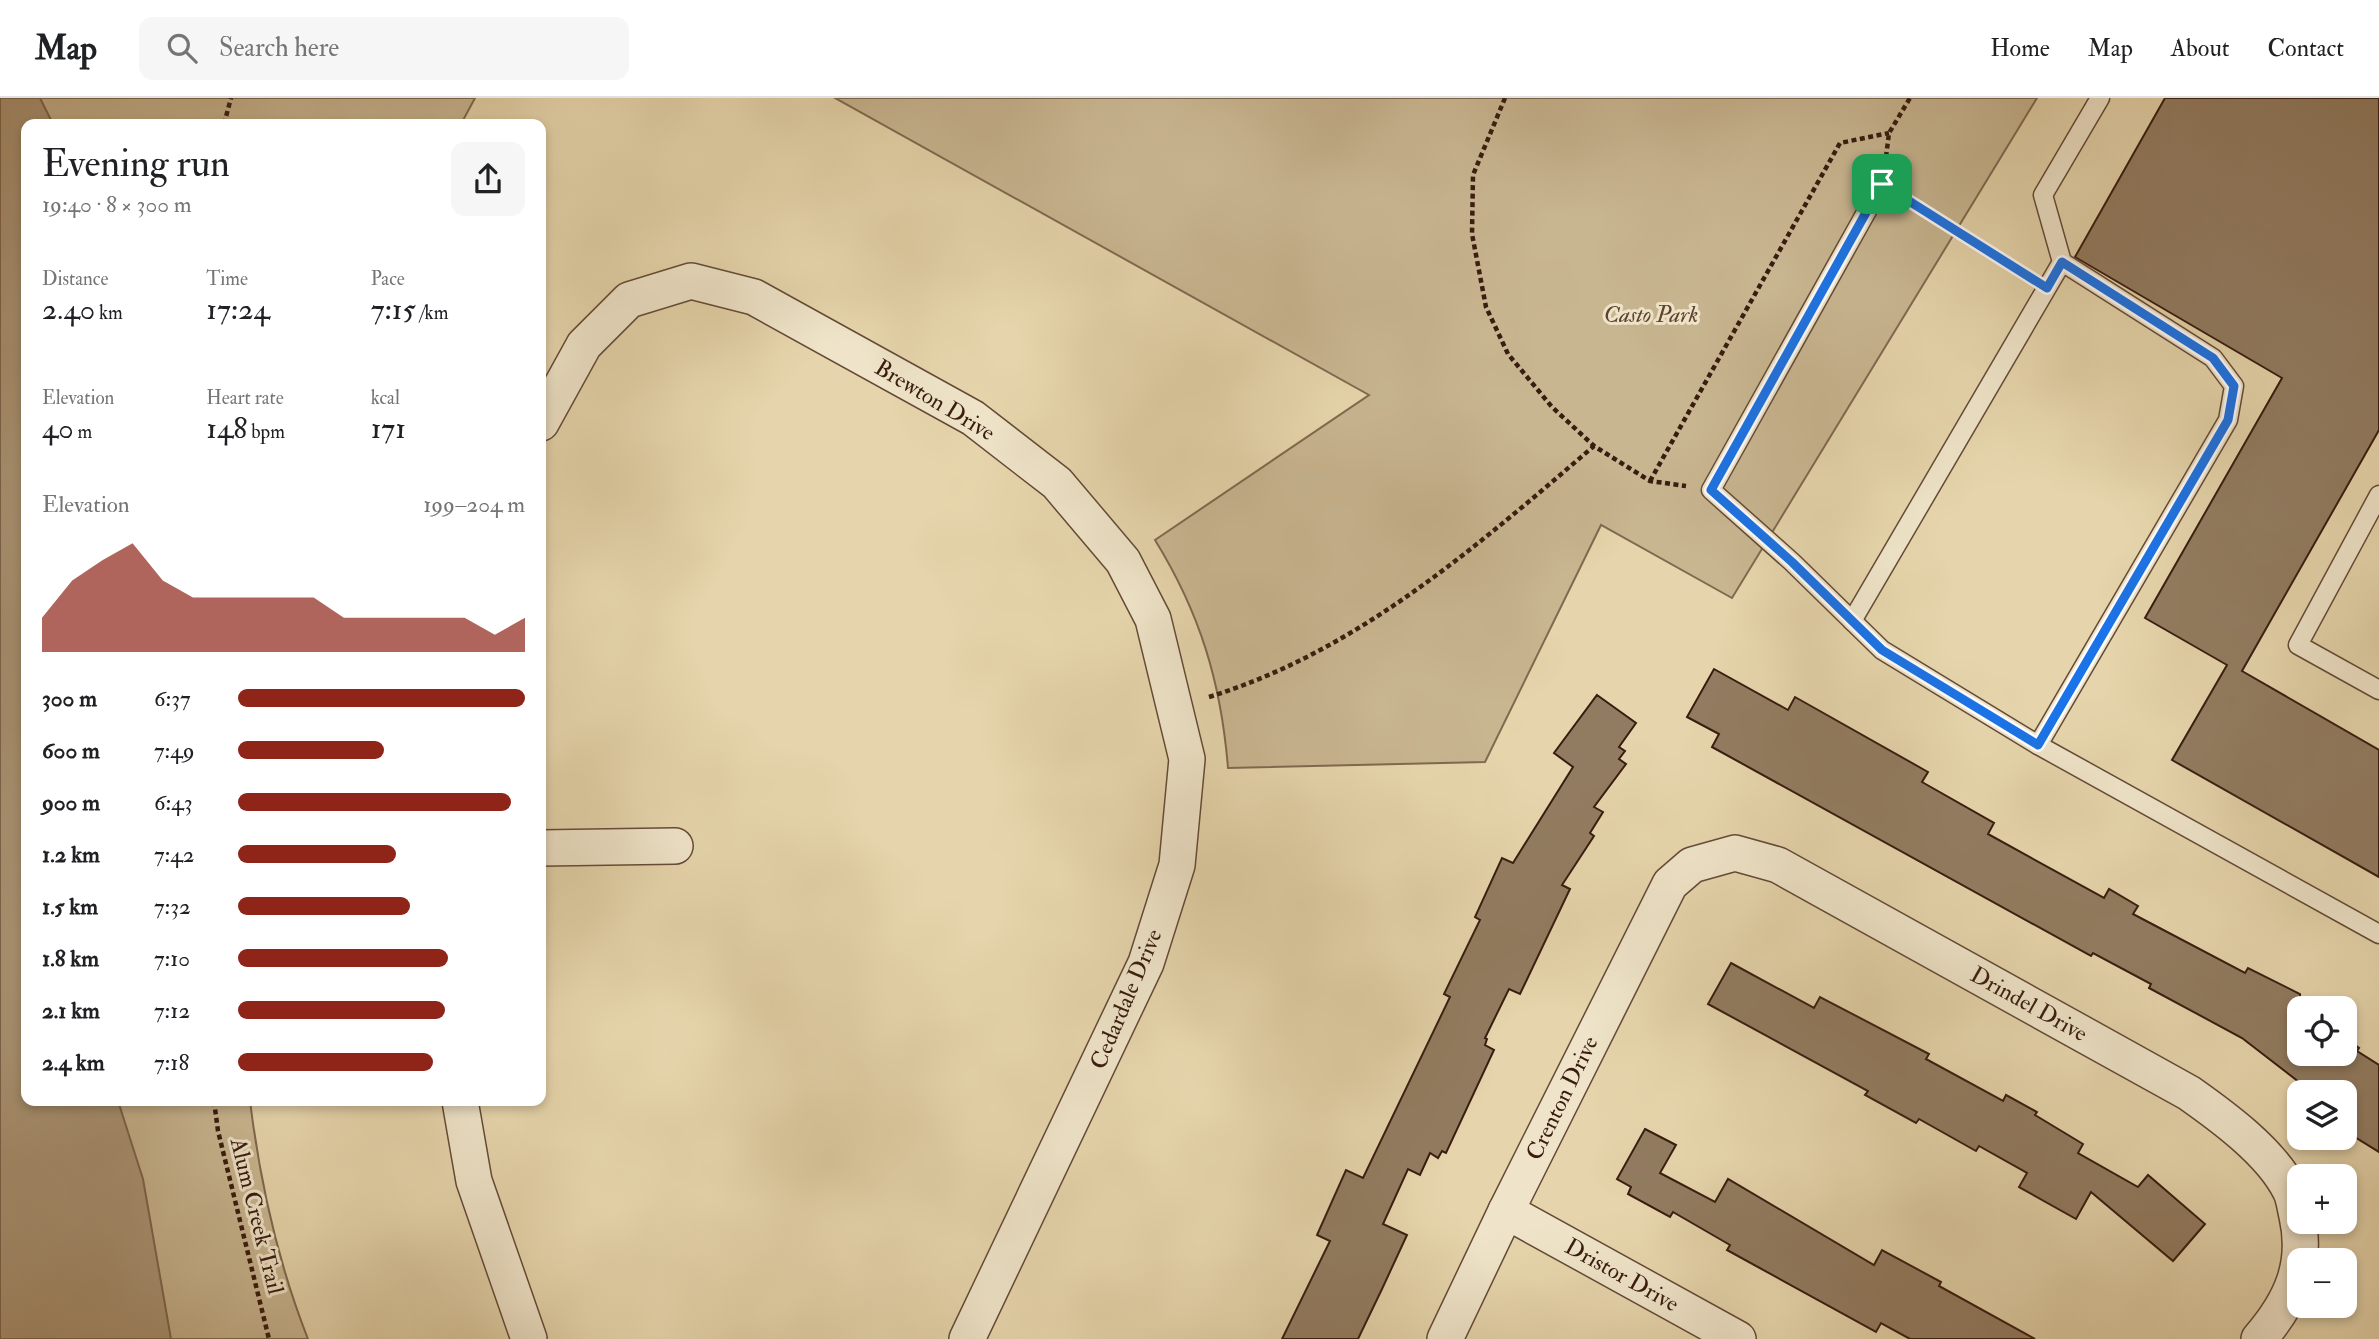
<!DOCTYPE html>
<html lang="en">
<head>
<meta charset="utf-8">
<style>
	:root { --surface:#fff; --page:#f6f6f6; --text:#202124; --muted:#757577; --line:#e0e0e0; --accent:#8f2418 }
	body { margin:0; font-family:"IM FELL Double Pica",serif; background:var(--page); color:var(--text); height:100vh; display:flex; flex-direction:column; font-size:26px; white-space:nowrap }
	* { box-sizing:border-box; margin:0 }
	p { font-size:23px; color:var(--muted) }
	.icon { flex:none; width:38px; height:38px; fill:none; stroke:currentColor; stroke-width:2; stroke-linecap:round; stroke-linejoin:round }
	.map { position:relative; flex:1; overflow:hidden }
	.panel { position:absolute; left:21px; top:21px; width:525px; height:987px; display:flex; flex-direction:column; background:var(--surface); border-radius:14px; box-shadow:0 4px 10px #0003 }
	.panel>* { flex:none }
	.buttons { position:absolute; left:2287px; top:898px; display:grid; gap:14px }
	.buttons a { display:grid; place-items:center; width:70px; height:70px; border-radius:14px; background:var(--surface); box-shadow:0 4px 10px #0003; font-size:35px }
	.pin { position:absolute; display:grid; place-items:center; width:60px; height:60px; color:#fff; margin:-30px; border-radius:14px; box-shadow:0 4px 10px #0006 }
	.round { display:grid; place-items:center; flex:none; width:74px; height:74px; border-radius:14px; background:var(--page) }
	.summary { display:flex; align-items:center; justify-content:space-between; height:119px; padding:0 21px }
	h1 { font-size:38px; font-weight:600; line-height:52px }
	.metrics { display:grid; grid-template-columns:repeat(3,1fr); gap:10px; height:119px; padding:7px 21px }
	.metrics div { display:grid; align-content:center }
	.metrics b { font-size:30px; font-weight:600 }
	.metrics small { font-size:19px; font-weight:400 }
	.metrics p { font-size:19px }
	.chart { height:196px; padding:14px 21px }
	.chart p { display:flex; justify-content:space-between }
	.chart svg { width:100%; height:126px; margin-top:7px; fill:var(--accent); opacity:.7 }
	ul { padding:0 21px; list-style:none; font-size:23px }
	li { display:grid; grid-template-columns:112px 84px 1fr; align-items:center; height:52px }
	li i { height:18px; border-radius:9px; background:var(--accent) }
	header { display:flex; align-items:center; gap:42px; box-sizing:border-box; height:98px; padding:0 35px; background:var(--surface); border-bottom:2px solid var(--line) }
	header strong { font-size:33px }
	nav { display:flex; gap:38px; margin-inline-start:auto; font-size:24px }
	.search { width:490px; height:63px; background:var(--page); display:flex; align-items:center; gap:18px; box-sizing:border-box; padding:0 24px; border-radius:14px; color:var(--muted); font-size:26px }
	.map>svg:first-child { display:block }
</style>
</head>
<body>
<header>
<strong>Map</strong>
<div class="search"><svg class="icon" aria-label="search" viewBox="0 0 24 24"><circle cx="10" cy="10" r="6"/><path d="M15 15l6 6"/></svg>Search here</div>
<nav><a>Home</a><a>Map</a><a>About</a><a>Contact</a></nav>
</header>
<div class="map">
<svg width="2379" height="1241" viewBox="0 0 2379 1241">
	<rect width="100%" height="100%" fill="#e6d5ac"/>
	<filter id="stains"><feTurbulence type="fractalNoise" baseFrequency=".00286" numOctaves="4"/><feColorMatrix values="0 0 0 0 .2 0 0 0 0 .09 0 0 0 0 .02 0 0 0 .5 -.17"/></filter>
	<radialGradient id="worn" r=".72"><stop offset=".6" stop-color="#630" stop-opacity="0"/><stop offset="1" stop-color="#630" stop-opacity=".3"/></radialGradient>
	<g fill="#c8b691" stroke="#806950" stroke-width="2">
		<polygon points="0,0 475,0 461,26 26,26"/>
		<path d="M835,0H2037L1732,500L1601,427L1485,664L1228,670C1221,584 1200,515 1155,442L1369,297Z"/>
		<path d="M49,1003H250C260,1084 278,1165 308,1241H86Z"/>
	</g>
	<polygon fill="#ab9677" stroke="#7d654e" stroke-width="2" points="0,0 40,0 53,26 26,26 26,1003 118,1003 143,1081 171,1241 0,1241"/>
	<g fill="#927c61" stroke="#381c10" stroke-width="2">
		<polygon points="2165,0 2379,0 2379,332 2242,573 2379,652 2379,779 2172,662 2227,567 2145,520 2282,280 2075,159"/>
		<polygon points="1714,571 1788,612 1795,599 1928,674 1922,684 1994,725 1988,736 2104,800 2109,791 2138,808 2133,816 2245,875 2248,870 2300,896 2300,903 2308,910 2300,910 2300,956 2345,956 2345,939 2359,950 2357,953 2379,967 2379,1054 2345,1033 2345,994 2312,994 2242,940 2149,890 2151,886 2093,855 2091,858 1712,649 1719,636 1687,619"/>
		<polygon points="1597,597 1636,625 1619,649 1625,653 1619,661 1626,666 1594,709 1603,714 1590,735 1594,738 1562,787 1570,791 1520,896 1509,891 1485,940 1487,941 1485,947 1494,952 1446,1055 1442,1053 1438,1060 1430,1055 1420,1077 1408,1071 1383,1126 1407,1137 1382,1191 1358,1241 1282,1241 1330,1143 1317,1137 1346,1072 1363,1080 1450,899 1444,896 1480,822 1475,819 1502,760 1513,765 1573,669 1554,655"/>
		<polygon points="1731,865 1814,910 1820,899 1929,956 1926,961 2003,1003 2006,997 2037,1014 2035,1017 2083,1046 2078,1055 2138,1089 2148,1077 2205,1126 2173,1163 2091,1094 2076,1121 2019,1089 2027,1075 1979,1048 1976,1053 1919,1021 1916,1025 1865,997 1868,993 1708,906"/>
		<polygon points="1645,1031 1676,1047 1660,1075 1715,1104 1728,1081 1874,1167 1882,1152 1941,1184 1939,1188 2035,1241 1910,1241 1881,1225 1876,1234 1727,1152 1730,1147 1673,1114 1670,1119 1628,1096 1631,1089 1617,1081"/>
	</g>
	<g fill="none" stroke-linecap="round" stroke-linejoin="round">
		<defs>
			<g id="service">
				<polyline points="1882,86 1711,392 1792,464 1882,552 2038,647 2379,836"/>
				<polyline points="2062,164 2043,97 2100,0"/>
				<polyline points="2379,397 2298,547 2379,592"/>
				<polyline points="1852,523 2062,164 2213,260 2234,288 2228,322 2038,647"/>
			</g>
			<g id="minor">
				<polyline points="541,325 584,247 629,202 691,183 754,199 973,320 1057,385 1123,463 1153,521 1187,661 1177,767 1146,865 967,1241"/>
				<polyline points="541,750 675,748"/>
				<polyline points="460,1003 474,1083 529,1241"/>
				<polyline points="1506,1113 1738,1241"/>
				<path d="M1445,1241L1506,1113L1670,786L1692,767L1735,755L1778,767L2189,995C2223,1019 2271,1054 2290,1092C2294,1099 2295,1110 2297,1118C2308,1167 2291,1204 2259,1241"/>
			</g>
		</defs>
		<use href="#service" stroke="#644a37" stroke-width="21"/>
		<use href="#minor" stroke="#644a37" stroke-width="38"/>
		<g stroke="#381c10" stroke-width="4.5" stroke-dasharray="5 3.5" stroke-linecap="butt">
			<polyline points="1505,0 1473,77 1472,136 1486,209 1508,256 1552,309 1594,348 1650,383 1686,388"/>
			<polyline points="224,26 231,0"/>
			<polyline points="1886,59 1889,35 1910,0"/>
			<polyline points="1904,101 2025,176"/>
			<polyline points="1650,383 1840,45 1889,35"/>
			<path d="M1209,599C1358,553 1477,448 1594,348"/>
			<polyline points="214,1003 218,1033 269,1241"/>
		</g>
		<use href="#service" stroke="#efe4c9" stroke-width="18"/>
		<use href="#minor" stroke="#efe4c9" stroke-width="35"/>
	</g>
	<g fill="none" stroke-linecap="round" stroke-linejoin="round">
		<defs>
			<polygon id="route" points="1882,86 2047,190 2062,164 2213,260 2234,288 2228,322 2038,647 1882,552 1792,464 1711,392"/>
		</defs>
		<use href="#route" stroke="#fff" stroke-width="14"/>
		<use href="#route" stroke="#1a73e8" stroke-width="9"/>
	</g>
	<g text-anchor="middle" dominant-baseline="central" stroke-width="6" stroke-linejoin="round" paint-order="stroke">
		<g font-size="23" font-style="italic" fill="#5c4230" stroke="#efe4c9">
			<text x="1651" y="216">Casto Park</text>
		</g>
		<g font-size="23" fill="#381c10" stroke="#efe4c9">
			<text transform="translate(935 302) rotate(31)">Brewton Drive</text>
			<text transform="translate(1126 901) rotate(-67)">Cedardale Drive</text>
			<text transform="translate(2029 906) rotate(29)">Drindel Drive</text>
			<text transform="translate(1562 1000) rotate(-64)">Crenton Drive</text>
			<text transform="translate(257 1118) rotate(76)">Alum Creek Trail</text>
			<text transform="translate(1622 1177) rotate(29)">Dristor Drive</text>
		</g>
	</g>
	<rect width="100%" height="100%" filter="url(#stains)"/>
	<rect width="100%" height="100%" fill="url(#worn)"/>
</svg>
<div class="buttons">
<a><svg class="icon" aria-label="locate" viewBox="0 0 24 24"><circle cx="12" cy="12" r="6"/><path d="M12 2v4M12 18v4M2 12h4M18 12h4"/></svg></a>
<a><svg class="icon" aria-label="layers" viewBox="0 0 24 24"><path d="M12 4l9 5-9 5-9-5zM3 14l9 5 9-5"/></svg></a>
<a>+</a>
<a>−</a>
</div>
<div class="pin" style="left:1882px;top:86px;background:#1e9e55"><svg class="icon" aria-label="arrive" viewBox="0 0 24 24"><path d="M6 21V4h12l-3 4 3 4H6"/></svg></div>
<section class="panel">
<div class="summary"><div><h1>Evening run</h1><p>19:40 · 8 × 300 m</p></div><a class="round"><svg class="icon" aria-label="share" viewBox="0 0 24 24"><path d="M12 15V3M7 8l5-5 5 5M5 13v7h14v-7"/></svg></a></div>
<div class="metrics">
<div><p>Distance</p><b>2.40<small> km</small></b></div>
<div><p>Time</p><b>17:24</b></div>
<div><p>Pace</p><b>7:15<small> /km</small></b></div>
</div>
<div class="metrics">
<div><p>Elevation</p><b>40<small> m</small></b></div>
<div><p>Heart rate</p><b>148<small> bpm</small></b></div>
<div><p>kcal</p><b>171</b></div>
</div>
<div class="chart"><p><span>Elevation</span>199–204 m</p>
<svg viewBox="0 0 160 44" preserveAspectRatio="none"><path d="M0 44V32L10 19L20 12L30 6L40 19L50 25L60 25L70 25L80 25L90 25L100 32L110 32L120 32L130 32L140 32L150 38L160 32V44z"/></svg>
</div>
<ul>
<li><b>300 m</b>6:37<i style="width:100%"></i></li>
<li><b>600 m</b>7:49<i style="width:51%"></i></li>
<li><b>900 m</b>6:43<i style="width:95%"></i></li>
<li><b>1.2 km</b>7:42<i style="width:55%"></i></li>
<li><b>1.5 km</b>7:32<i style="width:60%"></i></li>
<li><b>1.8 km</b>7:10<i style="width:73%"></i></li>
<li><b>2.1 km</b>7:12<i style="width:72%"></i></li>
<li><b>2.4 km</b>7:18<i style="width:68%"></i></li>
</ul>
</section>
</div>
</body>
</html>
